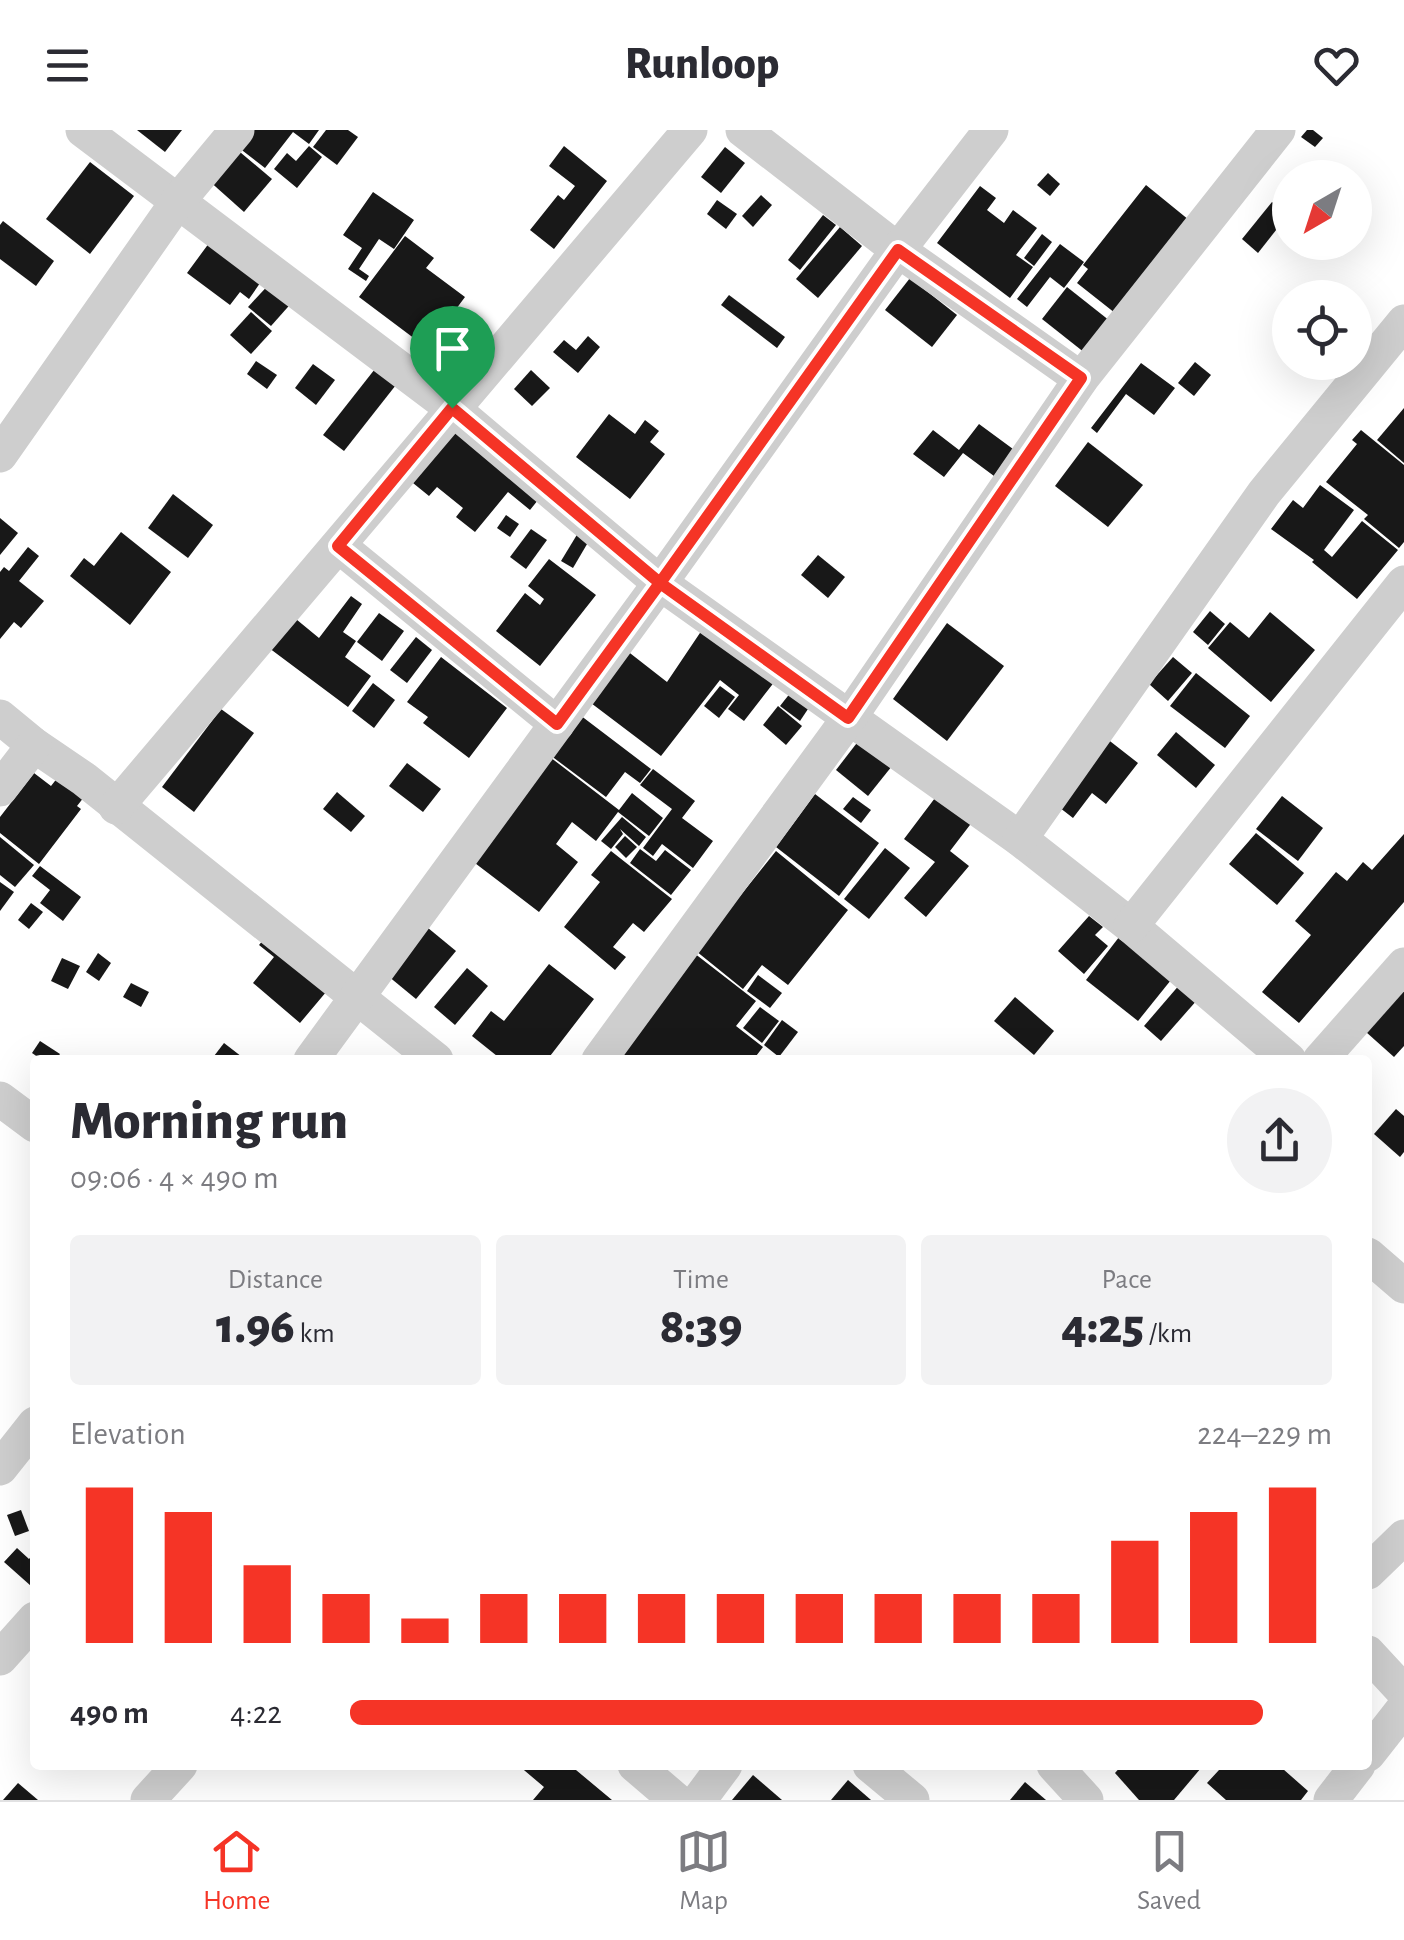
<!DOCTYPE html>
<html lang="en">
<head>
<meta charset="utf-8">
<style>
	:root { --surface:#fff; --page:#f2f2f3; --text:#2b2b33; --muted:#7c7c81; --line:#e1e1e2; --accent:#f53426 }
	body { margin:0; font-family:"Alegreya Sans",sans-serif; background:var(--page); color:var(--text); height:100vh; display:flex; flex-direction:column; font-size:38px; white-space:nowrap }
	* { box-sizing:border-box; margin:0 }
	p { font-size:32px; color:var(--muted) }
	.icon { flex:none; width:55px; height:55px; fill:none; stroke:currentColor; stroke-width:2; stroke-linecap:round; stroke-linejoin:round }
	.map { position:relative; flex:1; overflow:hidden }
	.drawer { position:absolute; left:30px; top:925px; width:1342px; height:715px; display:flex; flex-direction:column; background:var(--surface); border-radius:10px; box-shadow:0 10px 40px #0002 }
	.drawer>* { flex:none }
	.needle { width:65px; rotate:219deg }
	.fabs { position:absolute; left:1272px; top:30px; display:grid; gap:20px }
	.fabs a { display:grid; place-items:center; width:100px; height:100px; border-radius:50%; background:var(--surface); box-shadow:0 10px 40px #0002; font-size:50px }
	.pin { position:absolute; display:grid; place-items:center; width:85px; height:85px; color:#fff; margin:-102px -42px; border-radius:50% 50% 50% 0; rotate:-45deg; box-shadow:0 0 10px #0007 }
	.pin .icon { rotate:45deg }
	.round { display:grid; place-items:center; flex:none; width:105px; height:105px; border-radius:52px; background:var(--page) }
	.overview { display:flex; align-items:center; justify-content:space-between; height:170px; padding:0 40px }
	h1 { font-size:55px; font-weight:800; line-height:75px }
	.metrics { display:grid; grid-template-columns:repeat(3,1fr); gap:15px; height:170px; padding:10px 40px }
	.metrics div { display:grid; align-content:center; border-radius:10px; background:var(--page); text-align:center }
	.metrics b { font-size:50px; font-weight:800 }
	.metrics small { font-size:28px; font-weight:400 }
	.metrics p { font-size:28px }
	.chart { height:280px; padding:20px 40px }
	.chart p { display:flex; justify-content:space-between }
	.chart svg { width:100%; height:180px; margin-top:10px; stroke:var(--accent); stroke-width:6 }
	ul { padding:0 40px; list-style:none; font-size:32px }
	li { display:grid; grid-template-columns:160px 120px 1fr; align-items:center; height:75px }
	li i { height:25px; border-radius:12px; background:var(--accent) }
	header { display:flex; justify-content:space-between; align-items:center; height:130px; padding:0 40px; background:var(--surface); font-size:45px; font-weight:800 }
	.menu { display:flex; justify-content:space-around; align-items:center; height:140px; border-top:2px solid var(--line); background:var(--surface); font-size:28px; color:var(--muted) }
	.menu a { display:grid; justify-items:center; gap:5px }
	.menu .current { color:var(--accent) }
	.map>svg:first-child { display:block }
</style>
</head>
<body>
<header><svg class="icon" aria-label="menu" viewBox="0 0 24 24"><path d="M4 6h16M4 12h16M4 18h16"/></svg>Runloop<svg class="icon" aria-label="heart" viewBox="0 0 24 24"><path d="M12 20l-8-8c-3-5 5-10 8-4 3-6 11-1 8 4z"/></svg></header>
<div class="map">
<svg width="1404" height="1670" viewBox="0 0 1404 1670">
	<rect width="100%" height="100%" fill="#fff"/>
	<g fill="#181818">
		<polygon points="137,0 182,0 165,22"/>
		<polygon points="245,0 319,0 309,14 293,2 265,38 234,14"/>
		<polygon points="326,0 348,0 358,7 337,35 313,17"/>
		<polygon points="1307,0 1313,0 1323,8 1315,17 1301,7"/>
		<polygon points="309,16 322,27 297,58 274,39 287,23 296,31"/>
		<polygon points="564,16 607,51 554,119 530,100 558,65 564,70 575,56 549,36"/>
		<polygon points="234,17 272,49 244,82 207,49"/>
		<polygon points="725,17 745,33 721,63 701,47"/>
		<polygon points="90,32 134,66 90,124 46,89"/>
		<polygon points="1048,43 1060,54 1050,66 1037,55"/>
		<polygon points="1146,55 1189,90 1115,183 1077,153 1088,139 1083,135"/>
		<polygon points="980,56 996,68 987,80 1004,93 1013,80 1037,98 1016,125 1033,137 1010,168 937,113"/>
		<polygon points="373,62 414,90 394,119 379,109 359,139 369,146 366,151 348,139 362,118 343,105"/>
		<polygon points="761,65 772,75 753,97 742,86"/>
		<polygon points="717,70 737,84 726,99 707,84"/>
		<polygon points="1272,72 1288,85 1258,123 1242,109"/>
		<polygon points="823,85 836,95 800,140 788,130"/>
		<polygon points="3,91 54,131 36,156 0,129 0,95"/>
		<polygon points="840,97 862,116 818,168 796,149"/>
		<polygon points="1042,104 1052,112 1034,136 1024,128"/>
		<polygon points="215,105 267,143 249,169 240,162 230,175 187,143"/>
		<polygon points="405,106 434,128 426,138 465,167 427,218 359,167"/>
		<polygon points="1060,114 1084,132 1064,158 1050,147 1027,177 1017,169"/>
		<polygon points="910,148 957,185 932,217 885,180"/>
		<polygon points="273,150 295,169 271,196 248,177"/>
		<polygon points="1067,157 1110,191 1085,223 1042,189"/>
		<polygon points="729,165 785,207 777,218 721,175"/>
		<polygon points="251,182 272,201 251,224 230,205"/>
		<polygon points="588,206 600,217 578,243 553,222 564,210 576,220"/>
		<polygon points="382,230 403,246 344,321 323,305"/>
		<polygon points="256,231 277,245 267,259 247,244"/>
		<polygon points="1195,232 1211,245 1194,266 1178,253"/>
		<polygon points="1141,233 1175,258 1154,285 1126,264 1097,303 1091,298"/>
		<polygon points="313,234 335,250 316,275 295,258"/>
		<polygon points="531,240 550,258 532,276 514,259"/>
		<polygon points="1404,278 1404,333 1377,310"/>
		<polygon points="444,281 546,360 530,380 508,362 475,402 456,387 463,378 437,357 429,366 397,340"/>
		<polygon points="609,284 635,304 645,290 659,301 650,312 665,324 630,369 576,327"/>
		<polygon points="979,294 1013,319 994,346 963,323 944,347 913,324 933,300 959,320"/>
		<polygon points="1361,300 1404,335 1404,412 1399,418 1364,389 1368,385 1326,352 1357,314 1352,310"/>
		<polygon points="1088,312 1143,355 1108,397 1055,356"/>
		<polygon points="1320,355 1354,380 1324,420 1332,427 1362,391 1398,420 1357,469 1312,432 1314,430 1271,399 1293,370 1303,378"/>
		<polygon points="173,364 213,395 188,428 148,398"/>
		<polygon points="506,385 519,394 510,407 497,398"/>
		<polygon points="0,388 18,403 0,425"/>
		<polygon points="531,399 547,410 526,439 510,427"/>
		<polygon points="121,402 171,442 130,495 70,446 84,428 94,436"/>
		<polygon points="578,403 590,409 573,438 561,431"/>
		<polygon points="28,417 39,426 19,451 44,471 21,498 14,492 0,509 0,442 4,437 9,441"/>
		<polygon points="818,425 845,447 828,468 801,445"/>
		<polygon points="549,429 596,465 540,536 496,501 525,463 540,475 544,469 528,456"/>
		<polygon points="351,466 362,474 343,502 356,511 345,527 371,546 348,577 261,512 285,480 319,508"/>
		<polygon points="1210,481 1225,494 1208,515 1193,502"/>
		<polygon points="1270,482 1315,520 1271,572 1208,518 1230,492 1249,508"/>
		<polygon points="379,483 404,501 382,531 357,512"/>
		<polygon points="708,491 779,546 744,591 728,579 739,565 720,550 661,626 587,570 626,520 667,552"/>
		<polygon points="947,493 1004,536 947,611 893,569"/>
		<polygon points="416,507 432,520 407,553 390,540"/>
		<polygon points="441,527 507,578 469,628 423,593 428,587 407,572"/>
		<polygon points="1173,527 1192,543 1168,571 1149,554"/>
		<polygon points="1196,543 1250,586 1225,618 1170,576"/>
		<polygon points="373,553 395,570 374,598 352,581"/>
		<polygon points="720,556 735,567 719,588 704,576"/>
		<polygon points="791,562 810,576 800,591 780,576"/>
		<polygon points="778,576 802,596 786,615 763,595"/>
		<polygon points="221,579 254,603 194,682 162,657"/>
		<polygon points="576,582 651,639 640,653 625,642 606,667 546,622"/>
		<polygon points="1176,602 1215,635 1196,658 1157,625"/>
		<polygon points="863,605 896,631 868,666 836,640"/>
		<polygon points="1106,608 1138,633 1106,674 1092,663 1073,688 1055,674"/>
		<polygon points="546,624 619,680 632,663 663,688 649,706 618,682 596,711 572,692 556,714 578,732 539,782 467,727"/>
		<polygon points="407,633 441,659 423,682 389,656"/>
		<polygon points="653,639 695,671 682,688 713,711 693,738 662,714 653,726 643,718 672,679 640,655"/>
		<polygon points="62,642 88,662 77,676 81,679 39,734 0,703 0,687 34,643 51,656"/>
		<polygon points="337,662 365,686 351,702 323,679"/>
		<polygon points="815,664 879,713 839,766 776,717"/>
		<polygon points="938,664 973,691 950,721 969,736 926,787 904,768 935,732 904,709"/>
		<polygon points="1282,666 1323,698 1298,731 1256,699"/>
		<polygon points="853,667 871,680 861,693 843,679"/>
		<polygon points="622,687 646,707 639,716 620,699 623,704 611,719 601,711"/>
		<polygon points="1256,703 1304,743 1277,775 1229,734"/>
		<polygon points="1404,704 1404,772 1299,893 1262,862 1311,805 1295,791 1336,742 1347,751 1363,732 1372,740"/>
		<polygon points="625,706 637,717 626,728 615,717"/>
		<polygon points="0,707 34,735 15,757 0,745"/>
		<polygon points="885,718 910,738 869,789 844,769"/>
		<polygon points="640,719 656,731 665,720 691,740 671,765 630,733"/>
		<polygon points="611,721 672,769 644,802 633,793 613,817 626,827 615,840 564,797 600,752 591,745"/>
		<polygon points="776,721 848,780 788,855 762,835 743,859 696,821"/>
		<polygon points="40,736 81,767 63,791 40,773 50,760 32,746"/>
		<polygon points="0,752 14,762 0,781"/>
		<polygon points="31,773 43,782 29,799 18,790"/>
		<polygon points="1089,786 1103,797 1095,805 1108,816 1084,844 1058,821"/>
		<polygon points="422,793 456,821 416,869 382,841"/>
		<polygon points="275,796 337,849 300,893 253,853 274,827 259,815"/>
		<polygon points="1126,798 1179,840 1138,891 1086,850"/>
		<polygon points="98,823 111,833 99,851 86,842"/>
		<polygon points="694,823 756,871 736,896 763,917 753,930 612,930"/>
		<polygon points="62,828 80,836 68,859 51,851"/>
		<polygon points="549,834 594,869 547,930 502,930 472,906 491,881 504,891"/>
		<polygon points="467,838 488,856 455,895 434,877"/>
		<polygon points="758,845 782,863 770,878 747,861"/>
		<polygon points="1187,846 1205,861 1161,911 1144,896"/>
		<polygon points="131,853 149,862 141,877 123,867"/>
		<polygon points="1404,859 1404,916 1394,927 1366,902"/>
		<polygon points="1015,867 1054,901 1034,925 994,891"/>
		<polygon points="760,877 779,891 762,913 743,898"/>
		<polygon points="782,890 798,902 779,927 764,915"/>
		<polygon points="40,911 60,924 56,930 42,930 32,923"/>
		<polygon points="224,913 246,930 211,930"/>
		<polygon points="1396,979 1404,986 1404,1022 1400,1027 1374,1004"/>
		<polygon points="21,1380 29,1401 15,1406 7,1385"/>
		<polygon points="17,1418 29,1429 35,1422 35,1452 31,1456 4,1432"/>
		<polygon points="518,1635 570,1635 612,1670 533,1670 544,1657"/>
		<polygon points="1122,1635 1198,1635 1201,1638 1174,1670 1139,1670 1115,1643"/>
		<polygon points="1213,1635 1286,1635 1283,1639 1308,1661 1301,1670 1226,1670 1207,1653 1219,1640"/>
		<polygon points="753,1645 782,1670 732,1670"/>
		<polygon points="848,1650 871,1670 831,1670"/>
		<polygon points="1025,1652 1046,1670 1010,1670"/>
		<polygon points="18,1653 38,1670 3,1670"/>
	</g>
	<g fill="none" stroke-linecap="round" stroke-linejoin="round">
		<g stroke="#cecece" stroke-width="35">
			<polyline points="83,0 452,278 660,453 1020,709 1131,796 1289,930"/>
			<polyline points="743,0 898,120 1081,249"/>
			<polyline points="0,325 178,71 237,0"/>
			<polyline points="339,416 557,594"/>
			<polyline points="0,587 34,615 84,649 436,930"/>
			<polyline points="0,659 34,615"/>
			<polyline points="116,677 690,0"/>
			<polyline points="1020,709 1264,363 1404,192"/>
			<polyline points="1131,796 1404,453"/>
			<polyline points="311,930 660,453 898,120 991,0"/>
			<polyline points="599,930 849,588 1081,249 1278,0"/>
			<polyline points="1320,930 1404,835"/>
			<polyline points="0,969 35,995"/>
			<polyline points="1368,1125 1404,1156"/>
			<polyline points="0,1338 35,1294"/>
			<polyline points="1368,1442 1404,1407"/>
			<polyline points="1368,1523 1404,1562"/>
			<polyline points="0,1528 35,1489"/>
			<polyline points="1368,1624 1404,1578"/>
			<polyline points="635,1635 676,1670"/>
			<polyline points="870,1635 912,1670"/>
			<polyline points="1054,1635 1086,1670"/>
			<polyline points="148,1670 180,1635"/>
			<polyline points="699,1670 725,1635"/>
			<polyline points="1331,1670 1358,1635"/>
		</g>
	</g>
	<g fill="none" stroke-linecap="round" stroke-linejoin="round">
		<defs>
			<polyline id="route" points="452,278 338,416 557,594 660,453 848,588 1081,248 898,120 660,453 452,278"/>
		</defs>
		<use href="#route" stroke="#fff" stroke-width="20"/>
		<use href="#route" stroke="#f53426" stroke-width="12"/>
	</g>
</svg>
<div class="fabs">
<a><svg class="needle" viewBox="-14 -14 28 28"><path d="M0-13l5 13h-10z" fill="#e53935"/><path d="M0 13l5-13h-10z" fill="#7c7c81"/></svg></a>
<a><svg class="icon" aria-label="locate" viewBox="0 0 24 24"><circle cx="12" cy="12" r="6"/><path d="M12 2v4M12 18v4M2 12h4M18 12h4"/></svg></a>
</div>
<div class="pin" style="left:452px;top:278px;background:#1e9e55"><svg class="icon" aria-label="arrive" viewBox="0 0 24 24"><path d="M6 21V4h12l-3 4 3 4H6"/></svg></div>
<section class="drawer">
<div class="overview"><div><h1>Morning run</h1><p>09:06 · 4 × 490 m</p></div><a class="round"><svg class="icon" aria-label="share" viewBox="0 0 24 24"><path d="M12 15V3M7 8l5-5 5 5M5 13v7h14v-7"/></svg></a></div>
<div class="metrics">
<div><p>Distance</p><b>1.96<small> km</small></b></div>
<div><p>Time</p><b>8:39</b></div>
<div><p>Pace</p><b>4:25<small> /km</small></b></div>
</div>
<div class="chart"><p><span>Elevation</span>224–229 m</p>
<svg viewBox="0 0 160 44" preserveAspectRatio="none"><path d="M5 44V6M15 44V12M25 44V25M35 44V32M45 44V38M55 44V32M65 44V32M75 44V32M85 44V32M95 44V32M105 44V32M115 44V32M125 44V32M135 44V19M145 44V12M155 44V6"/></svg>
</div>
<ul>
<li><b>490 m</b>4:22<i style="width:93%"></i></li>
</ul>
</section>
</div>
<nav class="menu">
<a class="current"><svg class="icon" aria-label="home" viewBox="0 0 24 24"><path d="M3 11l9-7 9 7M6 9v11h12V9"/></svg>Home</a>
<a><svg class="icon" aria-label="map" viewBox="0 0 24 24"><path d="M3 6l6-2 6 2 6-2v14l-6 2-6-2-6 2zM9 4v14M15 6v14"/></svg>Map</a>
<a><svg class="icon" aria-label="saved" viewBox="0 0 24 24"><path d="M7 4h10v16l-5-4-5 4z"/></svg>Saved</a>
</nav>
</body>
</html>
